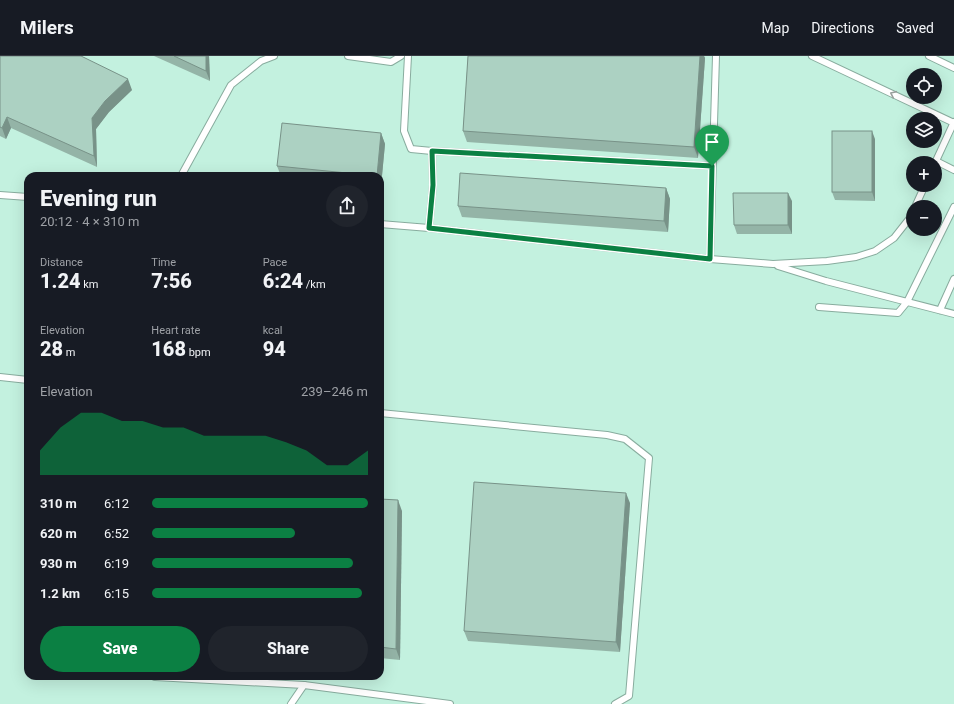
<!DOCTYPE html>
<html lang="en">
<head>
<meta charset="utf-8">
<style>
	:root { --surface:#171b24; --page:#20242c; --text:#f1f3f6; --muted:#9ea1a6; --line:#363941; --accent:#0b8043 }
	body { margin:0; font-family:Roboto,sans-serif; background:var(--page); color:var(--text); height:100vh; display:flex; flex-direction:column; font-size:15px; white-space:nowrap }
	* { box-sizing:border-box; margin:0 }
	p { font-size:13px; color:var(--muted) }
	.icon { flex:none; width:22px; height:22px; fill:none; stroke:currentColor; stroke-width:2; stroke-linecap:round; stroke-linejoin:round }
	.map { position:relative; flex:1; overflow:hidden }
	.side { position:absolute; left:24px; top:116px; width:360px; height:508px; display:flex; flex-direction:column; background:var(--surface); border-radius:12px; box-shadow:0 4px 16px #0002 }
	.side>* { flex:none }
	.buttons { position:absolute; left:906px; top:12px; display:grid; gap:8px }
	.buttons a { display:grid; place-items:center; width:36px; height:36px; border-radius:50%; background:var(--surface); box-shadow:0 4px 16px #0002; font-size:20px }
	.pin { position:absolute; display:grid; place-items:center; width:34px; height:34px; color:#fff; margin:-41px -17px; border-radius:50% 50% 50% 0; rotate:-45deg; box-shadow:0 0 4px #0007 }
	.pin .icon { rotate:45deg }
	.round { display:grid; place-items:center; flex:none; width:42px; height:42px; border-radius:21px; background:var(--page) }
	.summary { display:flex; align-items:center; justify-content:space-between; height:68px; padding:0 16px }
	h1 { font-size:22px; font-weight:800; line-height:30px }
	.figures { display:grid; grid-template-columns:repeat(3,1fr); gap:6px; height:68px; padding:4px 16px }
	.figures div { display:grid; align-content:center }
	.figures b { font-size:20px; font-weight:800 }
	.figures small { font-size:11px; font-weight:400 }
	.figures p { font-size:11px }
	.chart { height:112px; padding:8px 16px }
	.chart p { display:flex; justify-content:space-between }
	.chart svg { width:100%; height:72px; margin-top:4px; fill:var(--accent); opacity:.7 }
	.cta { display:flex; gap:8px; margin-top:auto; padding:8px 16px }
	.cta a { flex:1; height:46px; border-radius:24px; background:var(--accent); color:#fff; font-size:16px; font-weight:800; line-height:46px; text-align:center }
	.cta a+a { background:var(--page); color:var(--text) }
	ul { padding:0 16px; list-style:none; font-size:13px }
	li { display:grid; grid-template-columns:64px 48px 1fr; align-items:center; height:30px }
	li i { height:10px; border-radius:5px; background:var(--accent) }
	header { display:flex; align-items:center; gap:24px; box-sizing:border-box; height:56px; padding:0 20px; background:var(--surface); border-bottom:1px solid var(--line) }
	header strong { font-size:19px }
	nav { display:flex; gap:22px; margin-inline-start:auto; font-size:14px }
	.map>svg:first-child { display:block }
</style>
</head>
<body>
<header>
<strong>Milers</strong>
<nav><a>Map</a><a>Directions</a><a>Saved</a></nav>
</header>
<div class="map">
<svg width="954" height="648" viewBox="0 0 954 648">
	<rect width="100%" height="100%" fill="#d5fcec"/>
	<path fill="#c3f1df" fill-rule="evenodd" d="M0,0H954V648H0ZM913,19H935V41H913ZM913,63H935V85H913ZM913,107H935V129H913ZM28,120H380V620H28ZM913,151H935V173H913Z"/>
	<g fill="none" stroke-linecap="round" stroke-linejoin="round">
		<defs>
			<g id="lane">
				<polyline points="348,0 391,6 401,0"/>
				<polyline points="408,0 404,75 411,93 432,95 433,129 429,172"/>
				<polyline points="812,0 954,67"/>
				<polyline points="929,0 954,12"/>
				<polyline points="432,95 712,110"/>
				<polyline points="936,105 954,114"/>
				<polyline points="935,107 954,66"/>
				<polyline points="181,120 231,29 261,5 274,0"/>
				<polyline points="0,139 28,141"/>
				<polyline points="915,151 925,129"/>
				<polyline points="380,168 429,172 710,203 773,208 827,205 856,201 875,195 894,182 909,163 913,155"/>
				<polyline points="710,203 716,0"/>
				<polyline points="778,210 826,225 954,258"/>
				<polyline points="819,251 898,257 907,246 954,151"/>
				<polyline points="940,254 954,223"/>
				<polyline points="0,321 28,324"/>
				<polyline points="380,357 607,379 625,383 649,402 629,640 615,648"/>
				<polyline points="155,621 304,629"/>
				<polyline points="291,648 304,629 450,648"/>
			</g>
		</defs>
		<use href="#lane" stroke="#88ac9e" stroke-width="8"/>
		<use href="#lane" stroke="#fff" stroke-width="6"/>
	</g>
	<g fill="#94b4a7">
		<polygon points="0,0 132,34 109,56 96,73 97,111 11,72 6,83 0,80"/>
		<polygon points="154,0 209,0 210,25"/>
		<polygon points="468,0 704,0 705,2 698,102 467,86 463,75"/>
		<polygon points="381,77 385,88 381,130 380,130 380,120 281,120 277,110"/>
		<polygon points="875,83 875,145 835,144 832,136"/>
		<polygon points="666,132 670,143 668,176 462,161 458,150"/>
		<polygon points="792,145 792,178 737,178 734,169"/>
		<polygon points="380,443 402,455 400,604 380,602"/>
		<polygon points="630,447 620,596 468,585 464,575"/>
	</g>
	<g fill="#789288">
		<polygon points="206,0 209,0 210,25 206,15"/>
		<polygon points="700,0 704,0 705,2 698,102 694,91"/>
		<polygon points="128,23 132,34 109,56 96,73 97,111 94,100 92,62 105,45"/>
		<polygon points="7,61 11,72 6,83 2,72"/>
		<polygon points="872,75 875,83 875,145 872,136"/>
		<polygon points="381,77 385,88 381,130 380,128 380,120 377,120"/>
		<polygon points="666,132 670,143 668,176 664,165"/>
		<polygon points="788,137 792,145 792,178 788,169"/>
		<polygon points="626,437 630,447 620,596 616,586"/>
		<polygon points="398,444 402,455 400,604 396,593"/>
	</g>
	<g fill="#acd1c2" stroke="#789288">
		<polygon points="0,0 81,0 128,23 105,45 92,62 94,100 7,61 2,72 0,71"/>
		<polygon points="174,0 206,0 206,15"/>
		<polygon points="468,0 700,0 694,91 463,75"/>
		<polygon points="282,67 381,77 377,120 277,110"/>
		<rect x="832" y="75" width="40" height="61"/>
		<polygon points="460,117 666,132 664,165 458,150"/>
		<polygon points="733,137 788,137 788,169 734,169"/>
		<polygon points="474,426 626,437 616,586 464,575"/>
		<polygon points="380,443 398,444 396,593 380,591"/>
	</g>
	<defs><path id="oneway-chevron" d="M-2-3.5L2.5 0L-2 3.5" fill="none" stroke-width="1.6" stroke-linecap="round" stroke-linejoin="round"/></defs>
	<use stroke="#989f9c" href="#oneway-chevron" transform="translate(893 38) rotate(-155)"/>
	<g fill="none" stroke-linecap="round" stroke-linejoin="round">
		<defs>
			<polygon id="route" points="432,95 712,110 710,203 429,172 433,129"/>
		</defs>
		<use href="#route" stroke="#fff" stroke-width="8"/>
		<use href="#route" stroke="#0b8043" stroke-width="5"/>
	</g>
</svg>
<div class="buttons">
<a><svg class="icon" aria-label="locate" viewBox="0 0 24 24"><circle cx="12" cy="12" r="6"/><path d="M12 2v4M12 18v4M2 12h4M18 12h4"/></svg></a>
<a><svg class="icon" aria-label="layers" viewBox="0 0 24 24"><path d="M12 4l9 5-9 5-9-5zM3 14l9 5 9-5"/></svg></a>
<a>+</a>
<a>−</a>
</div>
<div class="pin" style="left:712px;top:110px;background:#1e9e55"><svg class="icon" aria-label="arrive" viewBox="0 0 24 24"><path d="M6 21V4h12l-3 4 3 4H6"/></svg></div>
<section class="side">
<div class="summary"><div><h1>Evening run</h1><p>20:12 · 4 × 310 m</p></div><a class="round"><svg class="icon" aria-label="share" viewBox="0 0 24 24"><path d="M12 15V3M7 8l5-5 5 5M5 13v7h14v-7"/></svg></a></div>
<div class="figures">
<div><p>Distance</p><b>1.24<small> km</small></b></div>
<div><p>Time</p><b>7:56</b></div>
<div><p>Pace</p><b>6:24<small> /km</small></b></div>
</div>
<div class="figures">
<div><p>Elevation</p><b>28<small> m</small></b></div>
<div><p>Heart rate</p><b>168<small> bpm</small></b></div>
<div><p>kcal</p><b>94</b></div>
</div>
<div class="chart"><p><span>Elevation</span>239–246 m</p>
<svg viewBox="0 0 160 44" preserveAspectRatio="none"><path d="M0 44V29L10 15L20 6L30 6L40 11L50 11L60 15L70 15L80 20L90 20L100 20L110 20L120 24L130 29L140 38L150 38L160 29V44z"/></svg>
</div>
<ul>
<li><b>310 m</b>6:12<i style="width:100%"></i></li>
<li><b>620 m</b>6:52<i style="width:66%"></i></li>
<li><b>930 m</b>6:19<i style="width:93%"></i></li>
<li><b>1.2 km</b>6:15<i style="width:97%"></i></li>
</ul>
<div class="cta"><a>Save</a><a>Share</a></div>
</section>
</div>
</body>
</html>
